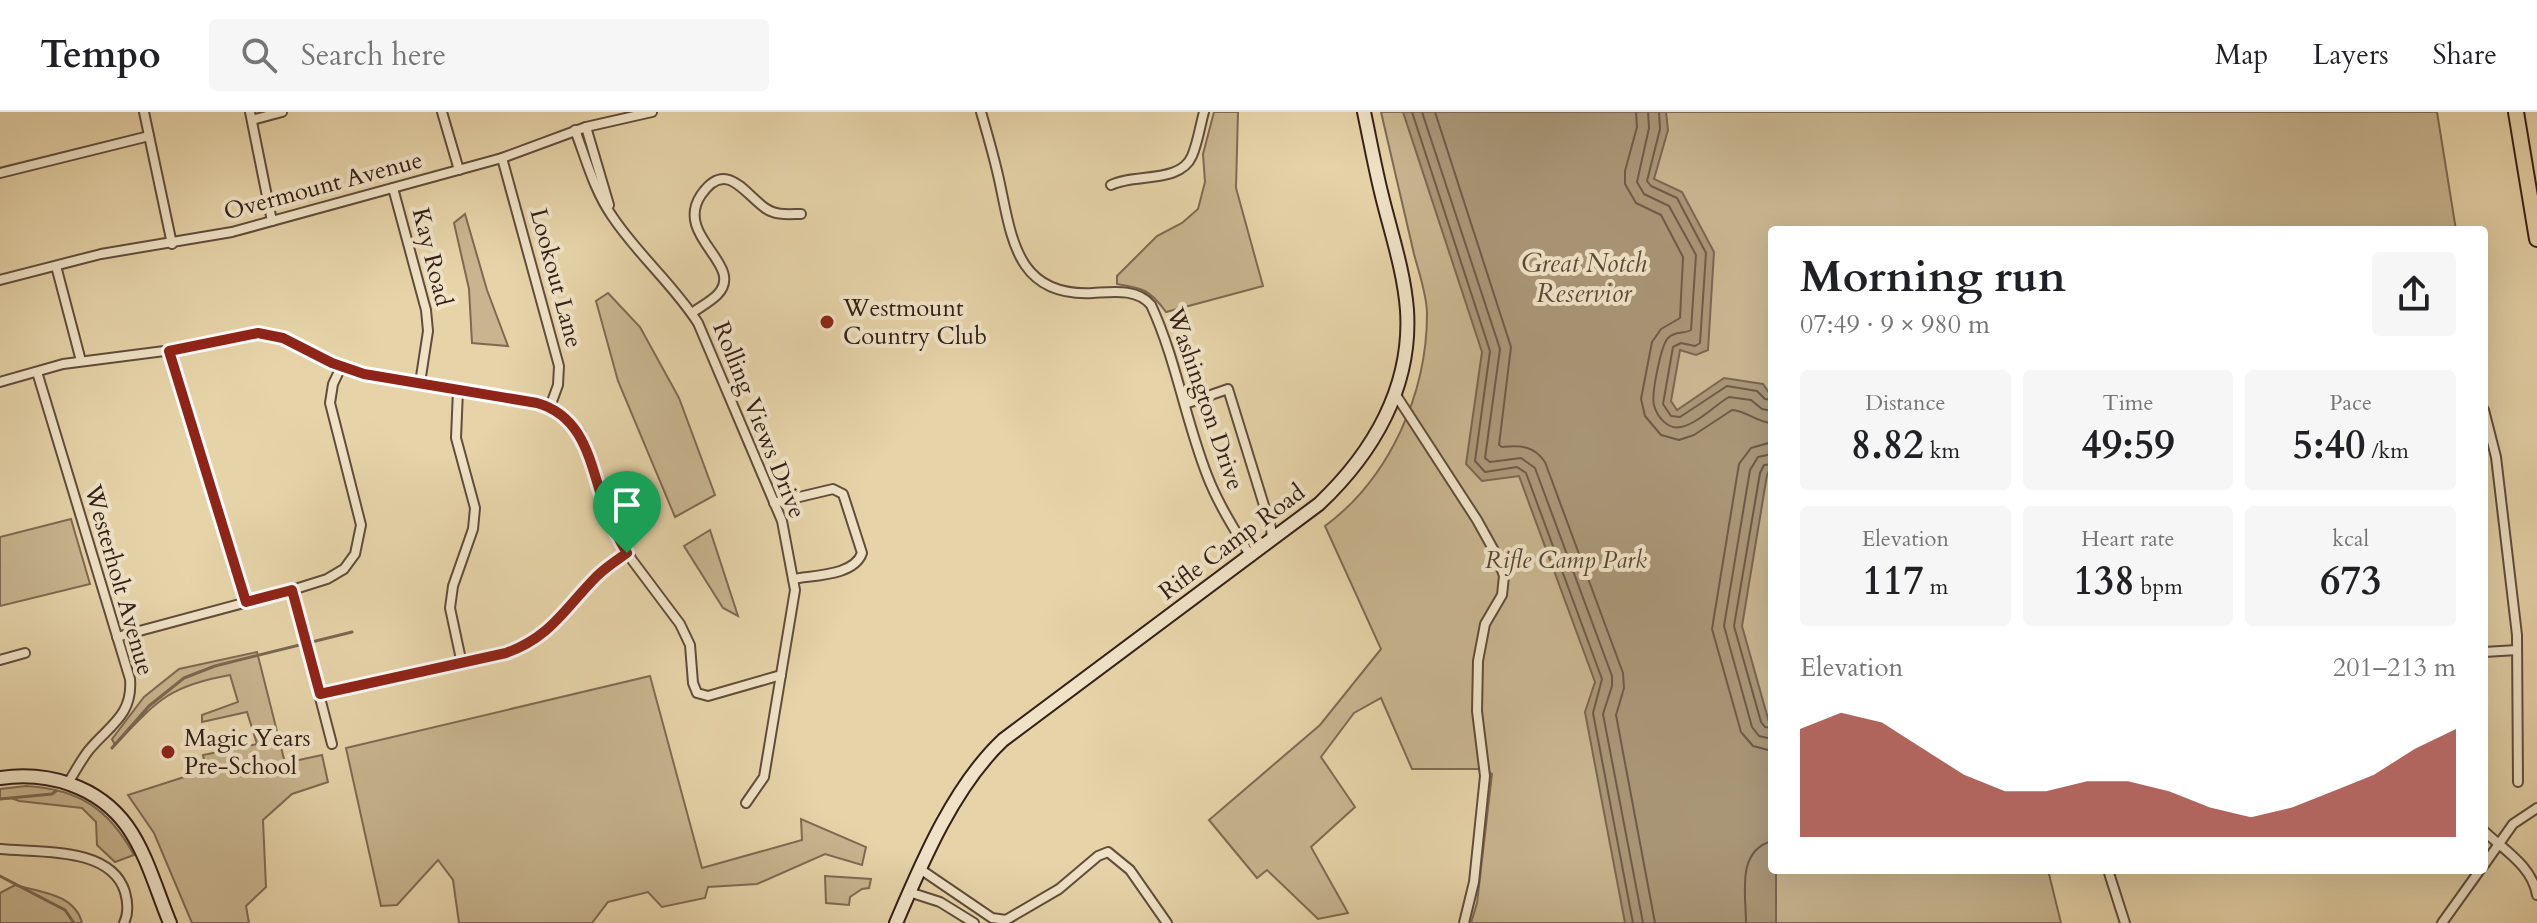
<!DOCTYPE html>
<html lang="en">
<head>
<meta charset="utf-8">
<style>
	:root { --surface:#fff; --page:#f6f6f6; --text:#202124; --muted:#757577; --line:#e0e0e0; --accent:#8f2418 }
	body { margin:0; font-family:Cardo,serif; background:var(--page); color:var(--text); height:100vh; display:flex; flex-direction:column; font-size:30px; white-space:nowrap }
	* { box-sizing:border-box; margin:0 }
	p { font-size:26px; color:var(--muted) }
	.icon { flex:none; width:44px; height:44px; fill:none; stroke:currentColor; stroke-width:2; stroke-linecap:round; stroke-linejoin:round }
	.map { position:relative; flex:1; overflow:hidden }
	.panel { position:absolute; left:1768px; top:114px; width:720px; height:648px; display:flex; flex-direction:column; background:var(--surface); border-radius:8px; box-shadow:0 8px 32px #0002 }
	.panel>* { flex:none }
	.pin { position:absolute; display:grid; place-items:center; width:68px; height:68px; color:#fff; margin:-82px -34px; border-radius:50% 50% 50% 0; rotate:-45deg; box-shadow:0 0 8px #0007 }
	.pin .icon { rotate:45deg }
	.round { display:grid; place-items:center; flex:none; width:84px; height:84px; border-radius:8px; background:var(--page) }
	.overview { display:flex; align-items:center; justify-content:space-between; height:136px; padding:0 32px }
	h1 { font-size:44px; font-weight:800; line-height:60px }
	.figures { display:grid; grid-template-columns:repeat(3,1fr); gap:12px; height:136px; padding:8px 32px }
	.figures div { display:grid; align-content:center; border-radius:8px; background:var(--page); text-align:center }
	.figures b { font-size:40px; font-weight:800 }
	.figures small { font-size:22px; font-weight:400 }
	.figures p { font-size:22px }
	.chart { height:224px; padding:16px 32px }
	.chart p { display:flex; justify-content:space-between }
	.chart svg { width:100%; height:144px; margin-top:8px; fill:var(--accent); opacity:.7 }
	header { display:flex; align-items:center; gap:48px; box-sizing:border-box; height:112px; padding:0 40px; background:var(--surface); border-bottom:2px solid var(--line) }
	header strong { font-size:38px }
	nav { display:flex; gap:44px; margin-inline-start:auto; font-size:28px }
	.search { width:560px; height:72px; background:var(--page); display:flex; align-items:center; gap:20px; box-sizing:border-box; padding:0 28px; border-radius:8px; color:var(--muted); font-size:30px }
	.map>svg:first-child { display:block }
</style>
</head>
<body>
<header>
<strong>Tempo</strong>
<div class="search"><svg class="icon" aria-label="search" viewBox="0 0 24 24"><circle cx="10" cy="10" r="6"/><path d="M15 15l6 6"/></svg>Search here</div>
<nav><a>Map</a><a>Layers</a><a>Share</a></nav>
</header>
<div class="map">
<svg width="2537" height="811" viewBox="0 0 2537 811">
	<rect width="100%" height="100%" fill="#e6d3a8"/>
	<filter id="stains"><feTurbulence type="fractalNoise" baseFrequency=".0025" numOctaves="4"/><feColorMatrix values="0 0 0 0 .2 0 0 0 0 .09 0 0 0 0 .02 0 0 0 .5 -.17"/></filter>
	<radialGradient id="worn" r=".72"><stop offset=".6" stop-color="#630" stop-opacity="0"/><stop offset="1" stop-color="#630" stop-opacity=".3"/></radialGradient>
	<g fill="#c8b58f" stroke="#7e6a53" stroke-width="2">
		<path d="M1214,0H1238L1236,76L1263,174L1166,200C1150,178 1143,176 1117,172V164L1157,124L1182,111L1198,97L1205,70L1203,42Z"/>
		<path d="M1381,0H2437L2456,118H1772V758H2048L2061,811H1471L1477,791L1492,662L1478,657H1412L1381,586L1354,601L1321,645L1355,695L1311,735L1348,801L1318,807L1267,758L1257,766L1209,708L1320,613L1381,537L1325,414C1390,366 1427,281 1427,202C1427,183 1419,161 1414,142C1403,95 1392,47 1381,0Z"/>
		<polygon points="465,102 487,178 508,234 472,231 469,177 454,111"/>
		<polygon points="608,181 640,215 679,286 715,383 675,405 618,269 596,189"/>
		<polygon points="71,407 90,472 0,494 0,425"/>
		<polygon points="710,418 738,504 723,496 684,434"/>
		<path d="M257,540L285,651L322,643L328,670L292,682L263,708L266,775L246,794L249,811H192L154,721L128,683L206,658L203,643L257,632L247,600L202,610V603L238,590L230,563C168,574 157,589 115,633L112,627L144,585L179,557Z"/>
		<polygon points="650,564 702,756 802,728 801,707 866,735 862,753 825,742 757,772 708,775 705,786 662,795 648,780 608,790 592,811 459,811 453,768 438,748 397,793 381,794 346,636"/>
		<path d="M26,674C79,677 109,697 134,743L115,750L97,733L96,710L82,696L19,689L11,686L0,687V677Z"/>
		<polygon points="825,764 871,767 869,776 862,777 850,785 849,793 826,791"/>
		<path d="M15,773C40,780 75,782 82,811H0V781Z"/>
	</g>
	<polygon fill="#a99677" stroke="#7a6751" stroke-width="2" points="1403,0 1666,0 1668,18 1654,67 1682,80 1714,140 1708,238 1696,243 1680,238 1671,289 1677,298 1724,266 1763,272 1772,285 1772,352 1767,363 1742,514 1772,621 1772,758 1776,758 1776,811 1625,811 1585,600 1595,570 1519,364 1482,369 1466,352 1482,240"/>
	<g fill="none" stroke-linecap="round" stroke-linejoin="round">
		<g stroke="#6e5b47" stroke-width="2">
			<polyline points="1412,0 1490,239 1475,349 1485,360 1517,355 1526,361 1602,567 1593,601 1633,811"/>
			<polyline points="1422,0 1500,237 1485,346 1490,350 1521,346 1535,356 1612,564 1612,574 1603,602 1643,811"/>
			<path d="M1435,0L1511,235L1499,333L1502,335C1521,333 1534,334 1545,350L1623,561L1624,576L1616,603L1655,811"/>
			<path d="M1636,0L1637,15L1625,59V72L1636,91L1661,103L1683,145L1680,206L1661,217L1652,230L1641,287L1645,304L1661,323L1679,328L1694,323L1732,298C1747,299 1756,310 1772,311"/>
			<path d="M1648,0L1649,16L1637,70L1644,82L1669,94L1696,143L1691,218C1684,222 1675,219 1668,226C1661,233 1651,283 1654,293C1657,305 1668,318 1681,315C1697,312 1715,293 1729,285L1751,288L1762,297L1772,299"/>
			<polyline points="1659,0 1660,17 1647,69 1651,74 1677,86 1706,141 1700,231 1695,234 1681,231 1673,235 1663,292 1671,304 1680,305 1727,274 1757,279 1765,287 1772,288"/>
			<polyline points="1772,330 1751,336 1739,352 1712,517 1741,620 1753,634 1772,639"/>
			<polyline points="1772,342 1758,345 1750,358 1724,514 1752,615 1759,624 1772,627"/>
			<polyline points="1772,352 1764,353 1760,361 1734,514 1761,610 1765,615 1772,616"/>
			<path d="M1746,811C1746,782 1736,739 1772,729"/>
		</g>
		<g stroke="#7a6751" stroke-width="3">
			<polyline points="112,636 149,594 184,566 215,554 352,520"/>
			<polyline points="0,687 52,682 56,679"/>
			<polyline points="0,764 65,798 74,811"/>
		</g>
		<defs>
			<g id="street">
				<polyline points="144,0 172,132"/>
				<polyline points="250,0 272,109"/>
				<polyline points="442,0 459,58"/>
				<path d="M981,0C988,24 995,48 1000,72C1012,129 1018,185 1093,181C1112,180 1137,176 1151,193C1176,247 1185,307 1207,363C1218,392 1235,418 1251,445"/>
				<polyline points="252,8 282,0"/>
				<polyline points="586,15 609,93"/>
				<path d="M575,18C586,47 594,78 612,104C637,142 673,172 698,211L782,409L795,478L764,665L746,691"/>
				<polyline points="502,46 559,254 558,273 550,295"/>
				<polyline points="0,61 149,24"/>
				<path d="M1111,73C1134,61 1180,72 1192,44C1198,30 1200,14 1204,0"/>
				<polyline points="393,76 426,198 428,219 420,271"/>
				<polyline points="56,154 81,249"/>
				<polyline points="0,168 101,142 232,120 502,46 586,15 652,0"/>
				<path d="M692,201C700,195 710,190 717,183C747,153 673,125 701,83C726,47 744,81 765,96C776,104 789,102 801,102"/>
				<polyline points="169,239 246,490"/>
				<path d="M37,260L130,567C133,603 110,613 89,638C81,648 75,660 68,671"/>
				<polyline points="0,270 63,252 180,237 258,221 283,226 332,251 364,262 547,294 559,300 580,321 616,422 632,448 680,512 690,533 693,571 697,581 708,584 781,563"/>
				<polyline points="458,278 456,326 475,396 473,417 453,474 450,496 462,552"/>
				<polyline points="1394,280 1477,408 1497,444 1504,464 1502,483 1485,512 1478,549 1477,599 1485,664 1474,770 1464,811"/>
				<polyline points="1185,292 1228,277 1271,416 1272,428"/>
				<polyline points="2484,298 2496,345 2517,523 2518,670"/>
				<path d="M774,391L833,377L843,382L862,441C854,464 814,463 793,467"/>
				<polyline points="292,478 332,632"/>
				<polyline points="117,525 292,478 327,467 344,457 355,442 361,413 330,291 333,272 341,255"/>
				<polyline points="2484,540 2517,538"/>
				<polyline points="0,548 25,541"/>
				<polyline points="320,582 520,536 551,516 595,466 627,441"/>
				<path d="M2484,719C2504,738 2532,754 2537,783"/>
				<path d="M0,737C39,741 111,734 125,780C128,791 129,801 124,811"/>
				<polyline points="2484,753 2513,712 2537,696"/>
				<polyline points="920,757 992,806 1006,808 1059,777 1098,744 1108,740 1130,758 1167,811"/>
				<polyline points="2108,758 2125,811"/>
				<polyline points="909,780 940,790 974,811"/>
				<polyline points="2442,811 2480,758"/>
			</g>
			<g id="secondary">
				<path d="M0,666C48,659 98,674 127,714C147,742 157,780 170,811"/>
				<path d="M896,811C922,750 954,674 1003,628L1319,392C1373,341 1412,275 1407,198C1404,159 1391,121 1382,84C1375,56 1370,28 1364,0"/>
			</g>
			<polyline id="primary" points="2516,0 2537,127"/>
		</defs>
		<use href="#street" stroke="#604d3b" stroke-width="12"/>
		<use href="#secondary" stroke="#342017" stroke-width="16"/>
		<use href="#primary" stroke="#342017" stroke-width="18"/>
		<use href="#street" stroke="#efe2c6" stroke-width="8"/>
		<use href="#secondary" stroke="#efe2c6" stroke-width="12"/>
		<use href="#primary" stroke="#e6d3a8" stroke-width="14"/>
	</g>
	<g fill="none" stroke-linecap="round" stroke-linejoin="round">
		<defs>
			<path id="route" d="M258,221L283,226L332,251L364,262L537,291C586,305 590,353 605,395C611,411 618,426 627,441C617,448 606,455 597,464C565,496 551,525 506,541L320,582L292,478L246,490L169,239Z"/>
		</defs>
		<use href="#route" stroke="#fff" stroke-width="16"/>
		<use href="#route" stroke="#8f2418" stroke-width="10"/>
	</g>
	<g fill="#8f2418" stroke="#efe2c6" stroke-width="3">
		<circle cx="827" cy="210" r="8"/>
		<circle cx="168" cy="640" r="8"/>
	</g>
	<g text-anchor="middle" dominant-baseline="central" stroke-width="8" stroke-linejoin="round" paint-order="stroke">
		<g font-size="24" fill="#342017" stroke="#efe2c6">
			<text transform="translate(323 74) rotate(-15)">Overmount Avenue</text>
			<text transform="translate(432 145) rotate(76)">Kay Road</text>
			<text transform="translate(556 166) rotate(75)">Lookout Lane</text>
			<text transform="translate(1205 287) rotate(71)">Washington Drive</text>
			<text transform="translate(759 308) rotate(68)">Rolling Views Drive</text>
			<text transform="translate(1232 430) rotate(-37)">Rifle Camp Road</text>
			<text transform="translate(119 468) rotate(74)">Westerholt Avenue</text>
		</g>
		<g font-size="24" fill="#342017" stroke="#efe2c6" text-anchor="start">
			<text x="843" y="196">Westmount<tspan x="843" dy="28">Country Club</tspan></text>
			<text x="184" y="626">Magic Years<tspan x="184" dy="28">Pre-School</tspan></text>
		</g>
		<g font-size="24" font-style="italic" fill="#594535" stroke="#efe2c6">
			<text x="1566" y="448">Rifle Camp Park</text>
		</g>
		<g font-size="26" font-style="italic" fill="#5d4939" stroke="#efe2c6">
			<text x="1584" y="151">Great Notch<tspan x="1584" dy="30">Reservior</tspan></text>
		</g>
	</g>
	<rect width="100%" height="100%" filter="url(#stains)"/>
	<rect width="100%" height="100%" fill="url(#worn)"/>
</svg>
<div class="pin" style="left:627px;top:441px;background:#1e9e55"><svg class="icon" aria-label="arrive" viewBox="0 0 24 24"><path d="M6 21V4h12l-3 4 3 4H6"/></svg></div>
<section class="panel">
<div class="overview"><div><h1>Morning run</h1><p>07:49 · 9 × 980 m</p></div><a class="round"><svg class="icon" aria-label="share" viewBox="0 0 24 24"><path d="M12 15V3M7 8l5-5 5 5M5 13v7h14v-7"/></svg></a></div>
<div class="figures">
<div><p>Distance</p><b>8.82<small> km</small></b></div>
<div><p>Time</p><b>49:59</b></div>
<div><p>Pace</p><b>5:40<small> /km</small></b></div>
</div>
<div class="figures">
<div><p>Elevation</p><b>117<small> m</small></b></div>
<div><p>Heart rate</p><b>138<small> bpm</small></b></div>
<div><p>kcal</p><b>673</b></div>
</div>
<div class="chart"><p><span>Elevation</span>201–213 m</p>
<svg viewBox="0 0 160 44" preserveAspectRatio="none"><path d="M0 44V11L10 6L20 9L30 17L40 25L50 30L60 30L70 27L80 27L90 30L100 35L110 38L120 35L130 30L140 25L150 17L160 11V44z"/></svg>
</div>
</section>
</div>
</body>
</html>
